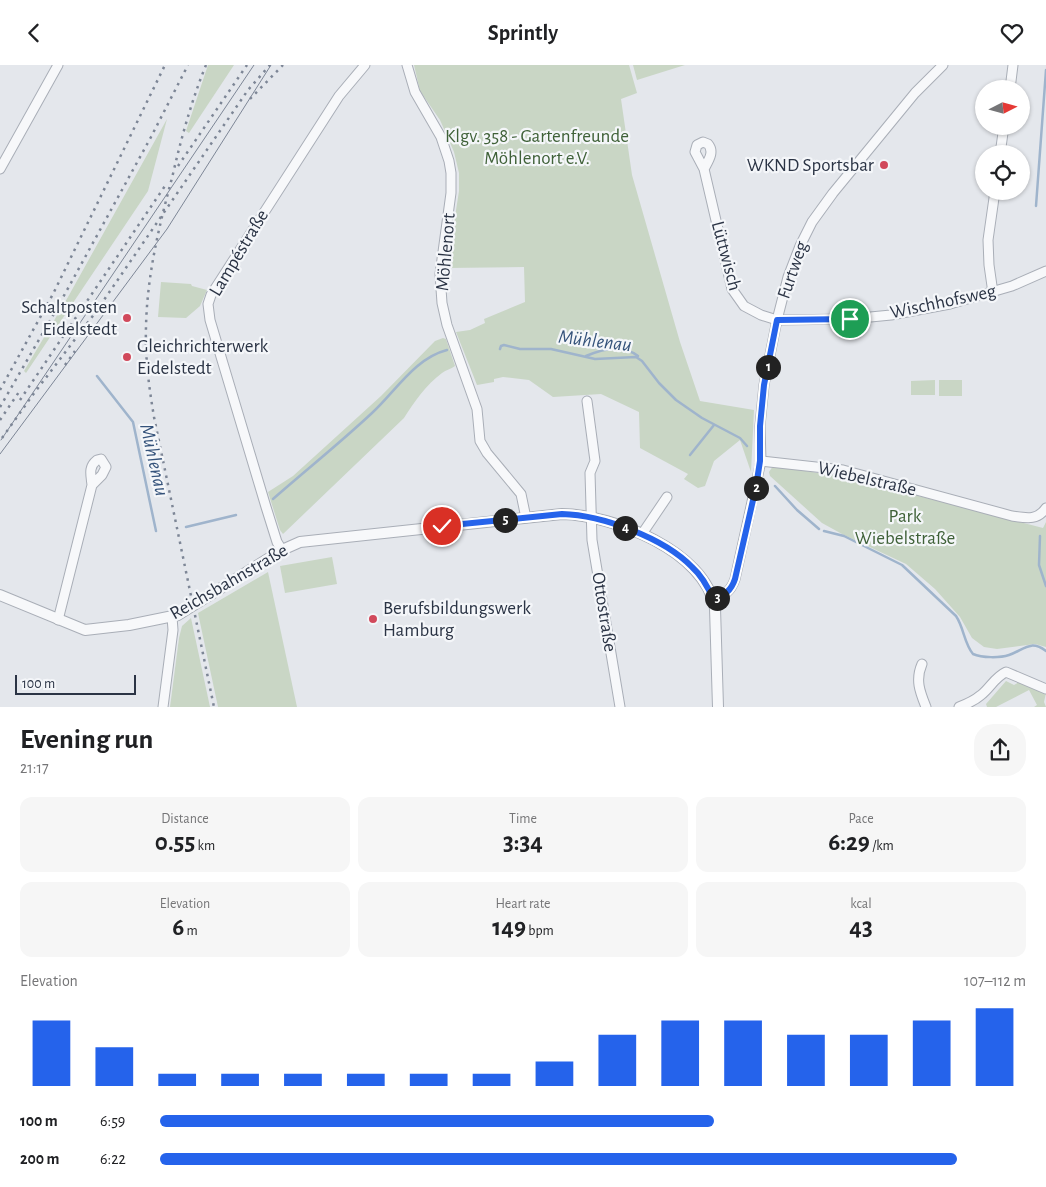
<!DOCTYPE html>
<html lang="en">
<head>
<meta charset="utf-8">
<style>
	:root { --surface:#fff; --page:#f6f6f6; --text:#202124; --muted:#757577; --accent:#2563eb }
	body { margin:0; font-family:"Alegreya Sans",sans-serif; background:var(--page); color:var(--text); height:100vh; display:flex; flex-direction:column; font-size:19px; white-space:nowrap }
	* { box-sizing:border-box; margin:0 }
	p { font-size:16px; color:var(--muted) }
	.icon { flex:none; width:28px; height:28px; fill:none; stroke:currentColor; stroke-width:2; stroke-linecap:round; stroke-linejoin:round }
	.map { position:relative; height:642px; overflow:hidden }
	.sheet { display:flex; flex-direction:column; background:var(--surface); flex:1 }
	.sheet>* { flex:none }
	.needle { width:32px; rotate:84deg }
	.tools { position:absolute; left:975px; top:15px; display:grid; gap:10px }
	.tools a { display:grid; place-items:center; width:55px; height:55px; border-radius:50%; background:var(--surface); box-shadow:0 1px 4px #0004; font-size:25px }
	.scale { position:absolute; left:15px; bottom:12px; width:121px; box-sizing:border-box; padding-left:5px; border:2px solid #2b3445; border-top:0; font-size:14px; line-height:18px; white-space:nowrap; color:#2b3445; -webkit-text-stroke:4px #f4f6f9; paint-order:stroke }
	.pin { position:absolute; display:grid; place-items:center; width:42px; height:42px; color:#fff; margin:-21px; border:2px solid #fff; border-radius:50%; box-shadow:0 1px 5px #0007 }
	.km { position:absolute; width:25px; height:25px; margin:-12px; border-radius:50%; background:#222; color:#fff; font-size:14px; line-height:25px; text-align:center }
	.round { display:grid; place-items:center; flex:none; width:52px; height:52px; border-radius:20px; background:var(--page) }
	.head { display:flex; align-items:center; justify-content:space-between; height:85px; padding:0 20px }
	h1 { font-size:28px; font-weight:700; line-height:38px }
	.stats { display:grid; grid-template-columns:repeat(3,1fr); gap:8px; height:85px; padding:5px 20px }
	.stats div { display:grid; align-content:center; border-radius:12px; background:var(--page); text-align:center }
	.stats b { font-size:25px; font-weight:700 }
	.stats small { font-size:14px; font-weight:400 }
	.stats p { font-size:14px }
	.chart { height:140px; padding:10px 20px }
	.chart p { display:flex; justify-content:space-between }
	.chart svg { width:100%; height:90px; margin-top:5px; stroke:var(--accent); stroke-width:6 }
	ul { padding:0 20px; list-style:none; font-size:16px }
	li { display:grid; grid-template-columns:80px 60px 1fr; align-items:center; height:38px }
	li i { height:12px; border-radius:6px; background:var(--accent) }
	header { display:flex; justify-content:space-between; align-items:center; height:65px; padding:0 20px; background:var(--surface); font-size:22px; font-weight:700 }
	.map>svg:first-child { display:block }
</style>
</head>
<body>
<header><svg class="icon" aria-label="back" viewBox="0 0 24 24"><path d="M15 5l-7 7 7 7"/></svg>Sprintly<svg class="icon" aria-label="heart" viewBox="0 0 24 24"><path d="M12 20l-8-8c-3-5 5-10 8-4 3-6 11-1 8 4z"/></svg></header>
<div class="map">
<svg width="1046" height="642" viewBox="0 0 1046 642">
	<rect width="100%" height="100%" fill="#e4e7ec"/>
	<g fill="#c9d6c5">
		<polygon points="208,0 234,0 189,68 186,66"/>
		<polygon points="414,0 629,0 637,28 621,34 632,110 680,277 700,336 754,345 751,407 740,375 714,396 705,421 698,423 684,414 688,409 640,383 639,347 601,329 553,332 529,315 503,312 494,314 494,317 477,320 456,267 470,265 485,258 484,254 525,237 524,202 447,203 459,126 459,108 454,87 440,55 420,26"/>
		<polygon points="633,0 685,0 637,15"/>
		<polygon points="167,54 148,126 26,308 24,306 68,232"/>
		<polygon points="161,217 191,219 192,221 207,225 200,241 186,253 158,252"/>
		<path d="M443,273L446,274L455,301C451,304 446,305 442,308C426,320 414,337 404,353L283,469L280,465L268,427L293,411L381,331L435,276Z"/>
		<polygon points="935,315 935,330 911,330 911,316"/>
		<rect x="939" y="315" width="23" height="16"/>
		<polygon points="773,401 845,412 1043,463 1046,457 1046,582 1035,579 997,584 984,582 972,573 960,552 935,524 906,499 842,469 822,458 770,411 769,407"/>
		<polygon points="332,492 337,519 285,528 280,501"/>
		<polygon points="268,507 297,642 218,642 198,548"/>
		<polygon points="191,553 210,642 170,642 179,573 182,561"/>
		<polygon points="1006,616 1014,620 1021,616 1046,628 1044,637 1046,642 1034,642 1037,640 1029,625 996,642 987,642 986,639"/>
	</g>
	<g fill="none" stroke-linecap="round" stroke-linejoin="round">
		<g stroke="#9fb4cc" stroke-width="2.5">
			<polyline points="1036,141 1046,5"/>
			<polyline points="500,284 501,281 504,280 520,284 551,284 595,294 636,292 642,296 659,318 676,335 702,353 740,373 747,381"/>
			<path d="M586,291C602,284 623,279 638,291"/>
			<polyline points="97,311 133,357 156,466"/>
			<polyline points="690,390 714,360"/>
			<polyline points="775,421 797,445 819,464"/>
			<path d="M273,434C306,405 340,378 372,348C395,327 415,293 447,285"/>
			<polyline points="186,462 236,450"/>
			<path d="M824,466L844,471L902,500L956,551C964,563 964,578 973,589C982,593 1000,593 1009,590C1024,585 1030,574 1046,586"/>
			<polyline points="1040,471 1039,500 1046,521"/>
		</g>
		<defs>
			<g id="minor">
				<polyline points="407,0 415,27 441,72 449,96 451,108 451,128 440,209 442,238 447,260 477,344 480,376 487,388 521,429 526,453"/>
				<polyline points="1010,24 1013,0"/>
				<polyline points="1000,89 1004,61"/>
				<polyline points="0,104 58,0"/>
				<path d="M704,104C708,96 715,87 708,79L703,77L697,80L695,87L704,104L732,224L744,241L761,250L777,255L850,254L891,250L950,239L1012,221L1046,206"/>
				<polyline points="993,228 989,200 988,175 995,126"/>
				<polyline points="587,336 595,396 590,408 592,475 620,642"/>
				<path d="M761,396L843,405L1012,451C1026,453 1037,456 1046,443"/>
				<polyline points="642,469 667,432"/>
				<polyline points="282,485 277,477 266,442 210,255 208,239 211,230 339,31 365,0"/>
				<path d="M713,534C725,530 731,526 735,514L761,396L760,361L764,320L777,255L788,212L800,181L812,157L833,128L915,28L943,0"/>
				<path d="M58,555L92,420C91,410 88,402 97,395L101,394L106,402L102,410L92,420"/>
				<path d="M922,599C915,615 920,627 926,642"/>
				<polyline points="163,642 173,565 172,552"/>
				<path d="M959,642C967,639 974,636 981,630C990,623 995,612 1006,607L1046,624"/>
			</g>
			<path id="tertiary" d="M0,530L85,565L129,560L178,550L282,485L300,477L562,449C614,450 705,486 715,543L718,642"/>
		</defs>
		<use href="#minor" stroke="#a9aeb7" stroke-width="11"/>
		<use href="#tertiary" stroke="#a9aeb7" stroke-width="12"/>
		<use href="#minor" stroke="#f7f8fa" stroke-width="9"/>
		<use href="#tertiary" stroke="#f7f8fa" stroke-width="10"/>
		<g stroke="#7d8696" stroke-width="1">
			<polyline points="1,375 254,0"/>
			<polyline points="0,389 167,164 271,0"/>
		</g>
		<g stroke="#7d8696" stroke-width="2.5" stroke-dasharray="2.5 5" stroke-linecap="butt">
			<path d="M206,0C191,37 181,74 172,113C159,161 147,211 146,262C145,293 149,322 154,352L214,642"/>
			<polyline points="250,34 283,0"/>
			<polyline points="178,101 247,0"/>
			<polyline points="65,300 75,286"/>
			<polyline points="0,325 53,229 165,0"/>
			<polyline points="20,335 167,118"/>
			<polyline points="0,342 55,247 151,72 188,0"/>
			<polyline points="0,355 21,324"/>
			<polyline points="2,373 32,331 95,248 248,25 270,0"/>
		</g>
	</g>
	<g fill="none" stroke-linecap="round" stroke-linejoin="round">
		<defs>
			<path id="route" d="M442,461L562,449C602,450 664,473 692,502C702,511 708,522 713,534C725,530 731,526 735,514L756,422L760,396V361L764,320L777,255L850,254"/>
		</defs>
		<use href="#route" stroke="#fff" stroke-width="10"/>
		<use href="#route" stroke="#2563eb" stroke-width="6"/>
	</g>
	<g fill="#d1495b" stroke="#f4f6f9" stroke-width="2">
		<circle cx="884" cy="100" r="5"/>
		<circle cx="127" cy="253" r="5"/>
		<circle cx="127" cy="292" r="5"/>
		<circle cx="373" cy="554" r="5"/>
	</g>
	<g text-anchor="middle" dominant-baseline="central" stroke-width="4.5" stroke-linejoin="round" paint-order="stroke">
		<g font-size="19" fill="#3f6138" stroke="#f4f6f9">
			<text x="537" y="71">Klgv. 358 - Gartenfreunde<tspan x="537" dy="22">Möhlenort e.V.</tspan></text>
			<text x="905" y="451">Park<tspan x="905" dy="22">Wiebelstraße</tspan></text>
		</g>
		<g font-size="19" fill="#2b3445" stroke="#f4f6f9" text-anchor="end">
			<text x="874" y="100">WKND Sportsbar</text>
			<text x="117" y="242">Schaltposten<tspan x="117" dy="22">Eidelstedt</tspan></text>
			<text x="137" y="281" text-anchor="start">Gleichrichterwerk<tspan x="137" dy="22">Eidelstedt</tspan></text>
			<text x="383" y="543" text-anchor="start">Berufsbildungswerk<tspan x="383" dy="22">Hamburg</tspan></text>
		</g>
		<g font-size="19" fill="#2b3445" stroke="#f4f6f9">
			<text transform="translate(446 187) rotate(-85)">Möhlenort</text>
			<text transform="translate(239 188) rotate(-59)">Lampéstraße</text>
			<text transform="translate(726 191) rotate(75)">Lüttwisch</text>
			<text transform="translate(793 205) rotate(-71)">Furtweg</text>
			<text transform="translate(943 237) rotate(-12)">Wischhofsweg</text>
			<text transform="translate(867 414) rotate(13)">Wiebelstraße</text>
			<text transform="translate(229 517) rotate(-30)">Reichsbahnstraße</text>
			<text transform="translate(604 547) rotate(81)">Ottostraße</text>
		</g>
		<g font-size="20" font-style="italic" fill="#34527a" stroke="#f4f6f9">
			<text transform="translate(595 276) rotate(7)">Mühlenau</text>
			<text transform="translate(154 395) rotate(77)">Mühlenau</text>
		</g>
	</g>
</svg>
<div class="tools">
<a><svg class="needle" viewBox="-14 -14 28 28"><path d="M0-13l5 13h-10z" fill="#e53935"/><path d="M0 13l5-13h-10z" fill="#757577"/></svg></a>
<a><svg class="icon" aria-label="locate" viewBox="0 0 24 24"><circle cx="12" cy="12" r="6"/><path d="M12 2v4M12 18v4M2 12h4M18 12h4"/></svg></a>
</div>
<div class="scale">100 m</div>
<div class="pin" style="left:850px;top:254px;background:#1e9e55"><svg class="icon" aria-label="arrive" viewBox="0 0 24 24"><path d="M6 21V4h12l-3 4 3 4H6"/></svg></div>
<div class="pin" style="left:442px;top:461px;background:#d93025"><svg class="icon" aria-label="check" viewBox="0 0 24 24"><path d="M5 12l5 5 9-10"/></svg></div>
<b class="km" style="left:768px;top:302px">1</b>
<b class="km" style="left:756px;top:423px">2</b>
<b class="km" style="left:717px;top:533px">3</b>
<b class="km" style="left:625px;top:463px">4</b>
<b class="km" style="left:505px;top:455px">5</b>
</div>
<section class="sheet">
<div class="head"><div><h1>Evening run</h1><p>21:17</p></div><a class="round"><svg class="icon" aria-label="share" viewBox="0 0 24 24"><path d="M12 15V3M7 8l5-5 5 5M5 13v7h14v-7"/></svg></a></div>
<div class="stats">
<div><p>Distance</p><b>0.55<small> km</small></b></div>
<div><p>Time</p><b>3:34</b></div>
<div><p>Pace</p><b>6:29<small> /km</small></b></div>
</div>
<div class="stats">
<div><p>Elevation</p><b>6<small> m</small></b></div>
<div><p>Heart rate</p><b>149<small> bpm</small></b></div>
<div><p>kcal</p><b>43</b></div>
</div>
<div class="chart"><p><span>Elevation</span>107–112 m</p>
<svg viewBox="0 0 160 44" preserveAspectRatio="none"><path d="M5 44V12M15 44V25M25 44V38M35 44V38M45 44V38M55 44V38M65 44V38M75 44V38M85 44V32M95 44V19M105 44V12M115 44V12M125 44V19M135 44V19M145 44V12M155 44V6"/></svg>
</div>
<ul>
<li><b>100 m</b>6:59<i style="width:64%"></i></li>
<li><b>200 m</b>6:22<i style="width:92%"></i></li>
</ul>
</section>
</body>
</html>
